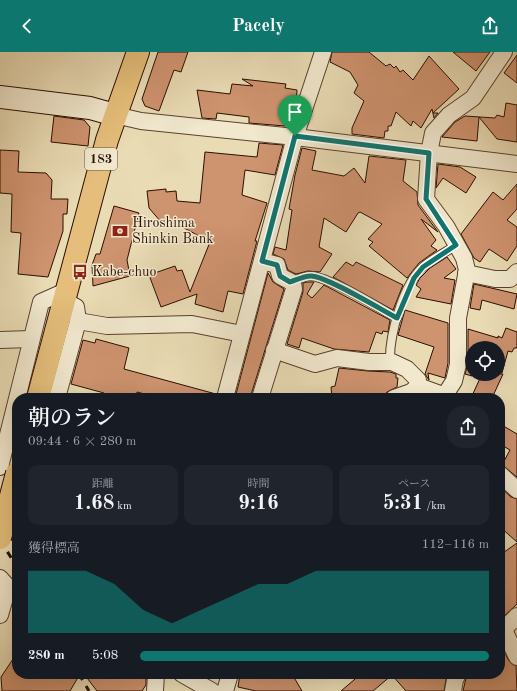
<!DOCTYPE html>
<html lang="ja">
<head>
<meta charset="utf-8">
<style>
	:root { --surface:#171b24; --page:#20242c; --text:#f1f3f6; --muted:#9ea1a6; --accent:#0f766e }
	body { margin:0; font-family:"Old Standard TT","Noto Serif JP",serif; background:var(--page); color:var(--text); height:100vh; display:flex; flex-direction:column; font-size:15px; white-space:nowrap }
	* { box-sizing:border-box; margin:0 }
	p { font-size:13px; color:var(--muted) }
	.icon { flex:none; width:22px; height:22px; fill:none; stroke:currentColor; stroke-width:2; stroke-linecap:round; stroke-linejoin:round }
	.map { position:relative; flex:1; overflow:hidden }
	.sheet { position:absolute; left:12px; top:341px; width:493px; height:286px; display:flex; flex-direction:column; background:var(--surface); border-radius:16px; box-shadow:0 4px 16px #0002 }
	.sheet>* { flex:none }
	.buttons { position:absolute; left:465px; top:289px; display:grid; gap:8px }
	.buttons a { display:grid; place-items:center; width:40px; height:40px; border-radius:50%; background:var(--surface); box-shadow:0 4px 16px #0002; font-size:20px }
	.pin { position:absolute; display:grid; place-items:center; width:34px; height:34px; color:#fff; margin:-41px -17px; border-radius:50% 50% 50% 0; rotate:-45deg; box-shadow:0 0 4px #0007 }
	.pin .icon { rotate:45deg }
	.round { display:grid; place-items:center; flex:none; width:42px; height:42px; border-radius:16px; background:var(--page) }
	.summary { display:flex; align-items:center; justify-content:space-between; height:68px; padding:0 16px }
	h1 { font-size:22px; font-weight:600; line-height:30px }
	.metrics { display:grid; grid-template-columns:repeat(3,1fr); gap:6px; height:68px; padding:4px 16px }
	.metrics div { display:grid; align-content:center; border-radius:10px; background:var(--page); text-align:center }
	.metrics b { font-size:20px; font-weight:600 }
	.metrics small { font-size:11px; font-weight:400 }
	.metrics p { font-size:11px }
	.chart { height:112px; padding:8px 16px }
	.chart p { display:flex; justify-content:space-between }
	.chart svg { width:100%; height:72px; margin-top:4px; fill:var(--accent); opacity:.7 }
	ul { padding:0 16px; list-style:none; font-size:13px }
	li { display:grid; grid-template-columns:64px 48px 1fr; align-items:center; height:30px }
	li i { height:10px; border-radius:5px; background:var(--accent) }
	header { display:flex; justify-content:space-between; align-items:center; height:52px; padding:0 16px; background:var(--accent); color:#fff; font-size:18px; font-weight:600 }
	.map>svg:first-child { display:block }
</style>
</head>
<body>
<header><svg class="icon" aria-label="back" viewBox="0 0 24 24"><path d="M15 5l-7 7 7 7"/></svg>Pacely<svg class="icon" aria-label="share" viewBox="0 0 24 24"><path d="M12 15V3M7 8l5-5 5 5M5 13v7h14v-7"/></svg></header>
<div class="map">
<svg width="517" height="639" viewBox="0 0 517 639">
	<rect width="100%" height="100%" fill="#e9dbb4"/>
	<filter id="stains"><feTurbulence type="fractalNoise" baseFrequency=".005" numOctaves="4"/><feColorMatrix values="0 0 0 0 .2 0 0 0 0 .09 0 0 0 0 .02 0 0 0 .5 -.17"/></filter>
	<radialGradient id="worn" r=".72"><stop offset=".6" stop-color="#630" stop-opacity="0"/><stop offset="1" stop-color="#630" stop-opacity=".3"/></radialGradient>
	<g fill="#ce936f" stroke="#2b0f00">
		<polygon points="158,0 188,0 181,20 174,18 159,59 145,54 142,47"/>
		<polygon points="332,0 369,0 386,14 390,12 394,16 396,14 400,20 403,18 413,28 429,4 459,37 433,61 438,61 434,66 432,57 421,76 413,69 411,74 396,60 391,74 388,74 388,79 385,79 384,86 352,82 352,76 364,49 354,41 358,33 350,20 330,10"/>
		<polygon points="453,0 490,0 476,19"/>
		<polygon points="517,3 517,31 504,21"/>
		<polygon points="242,27 286,32 285,36 297,38 296,53 293,55 290,71 285,71 285,74 249,71 249,65 217,61 216,67 202,66 197,38 230,42 232,32 253,34"/>
		<polygon points="506,51 517,53 517,90 497,87 479,65 477,89 442,85 455,70 465,64 495,66 497,63 504,65"/>
		<polygon points="54,64 84,68 90,75 88,94 51,90"/>
		<polygon points="259,91 283,93 275,123 245,118 242,143 267,151 255,189 257,189 243,242 228,239 223,260 195,252 197,242 161,255 149,223 175,214 177,219 182,218 190,240 210,190 175,171 168,172 167,167 161,170 149,156 147,139 166,137 166,140 176,139 177,149 200,151 205,100 257,105"/>
		<polygon points="302,96 316,99 312,118 344,124 354,116 365,131 369,104 406,108 403,129 417,140 418,153 438,180 421,167 436,188 431,194 437,198 419,211 407,226 369,194 373,190 368,187 382,172 360,160 358,161 346,180 324,166 319,195 332,202 320,220 308,219 296,222 288,218 284,207 273,202 275,195 286,198 292,158 289,157 295,123"/>
		<polygon points="0,98 19,99 18,120 46,121 52,128 51,147 68,147 67,162 63,162 63,179 48,225 18,222 21,181 11,180 12,142 0,141"/>
		<polygon points="438,112 460,115 476,125 466,141 443,126 436,136"/>
		<polygon points="517,132 517,157 507,168 517,175 517,194 507,209 489,197 480,210 474,206 461,182 493,140 503,148"/>
		<polygon points="114,154 139,161 127,208 130,224 93,234 92,213 96,202 100,202"/>
		<polygon points="447,205 456,217 444,226 455,228 451,252 416,245 421,237 416,233 420,226 430,216"/>
		<polygon points="346,210 353,214 356,210 403,233 393,258 333,225"/>
		<polygon points="268,221 273,230 284,237 250,346 235,346"/>
		<polygon points="307,230 314,230 307,242 312,246 324,233 390,268 388,280 383,279 382,282 376,280 369,300 334,297 302,286 299,296 287,292 303,240 303,231"/>
		<polygon points="474,232 517,242 514,257 482,248 480,258 470,256"/>
		<polygon points="405,258 448,271 448,311 445,326 428,321 429,328 425,322 434,295 398,283"/>
		<polygon points="506,276 517,280 517,296 514,296 512,300 508,299 502,321 498,321 498,296 472,296 472,324 465,322 468,312 468,277 498,286 498,284 502,286"/>
		<polygon points="96,287 129,296 124,317 216,342 216,346 160,346 137,340 135,346 102,346 104,341 71,332 83,288 95,291"/>
		<polygon points="339,316 368,319 390,320 396,322 396,326 398,326 397,335 387,340 385,343 382,343 381,346 332,346 331,335 335,334"/>
		<polygon points="482,322 503,322 492,346 471,346"/>
		<polygon points="500,372 517,382 517,425 502,413 510,398 500,392"/>
		<polygon points="500,435 511,445 517,447 517,490 500,475"/>
		<polygon points="517,491 517,552 500,568 500,503"/>
		<polygon points="500,592 509,609 516,614 517,639 463,639 467,622 500,622"/>
		<polygon points="17,601 17,622 80,622 70,639 2,639 1,625"/>
		<polygon points="84,622 138,622 146,627 146,633 142,639 97,639"/>
		<polygon points="240,622 292,622 302,639 256,639 238,635"/>
		<polygon points="361,622 447,622 444,639 406,639 392,623 373,639 341,639"/>
	</g>
	<g fill="none" stroke-linecap="round" stroke-linejoin="round">
		<defs>
			<g id="lane">
				<path d="M291,230C297,228 305,224 311,224C330,225 379,256 397,266"/>
				<path d="M390,310C389,284 403,232 423,215C433,206 446,200 457,193"/>
			</g>
			<g id="street">
				<polyline points="115,63 141,69 295,85 517,112"/>
				<polyline points="466,221 495,227 510,227 517,220"/>
				<polyline points="78,269 107,274 192,272 242,282"/>
				<polyline points="0,288 31,287"/>
				<polyline points="274,298 315,312 337,306 369,310 392,310 407,317 418,328 418,334 411,340 394,346"/>
				<polyline points="418,334 440,342 443,346"/>
				<polyline points="57,346 78,269 76,255 65,249"/>
				<polyline points="225,346 295,85 323,0"/>
				<polyline points="260,346 294,237 293,231 280,224 277,213 262,209"/>
				<polyline points="443,346 454,329 458,312 458,266 467,218 464,206 446,174 426,147 429,101 433,81 449,63 473,46 504,0"/>
				<polyline points="0,415 41,250 68,238"/>
				<polyline points="500,422 517,438"/>
				<polyline points="0,526 8,535 0,563"/>
				<polyline points="504,578 517,605"/>
				<polyline points="500,581 517,564"/>
				<polyline points="182,622 212,639"/>
				<polyline points="155,639 156,622"/>
				<polyline points="225,639 230,622"/>
				<polyline points="453,639 455,628 458,622"/>
			</g>
			<polyline id="secondary" points="0,45 90,56 115,63"/>
			<polyline id="highway" points="38,346 107,88 138,0"/>
		</defs>
		<use href="#lane" stroke="#5a422d" stroke-width="10"/>
		<use href="#street" stroke="#5a422d" stroke-width="18"/>
		<use href="#secondary" stroke="#2b0f00" stroke-width="24"/>
		<use href="#highway" stroke="#2b0f00" stroke-width="24"/>
		<use href="#lane" stroke="#f1e8ce" stroke-width="8"/>
		<use href="#street" stroke="#f1e8ce" stroke-width="16"/>
		<use href="#secondary" stroke="#f1e8ce" stroke-width="22"/>
		<use href="#highway" stroke="#e4be7a" stroke-width="22"/>
		<g stroke="#2b0f00" stroke-width="3" stroke-dasharray="7 7" stroke-linecap="butt">
			<polyline points="0,488 17,515"/>
			<polyline points="79,622 89,639"/>
		</g>
		<defs>
			<polyline id="highway-bridge" points="0,486 17,421"/>
		</defs>
		<use href="#highway-bridge" stroke="#2b0f00" stroke-width="24" stroke-linecap="butt"/>
		<use href="#highway-bridge" stroke="#e4be7a" stroke-width="22"/>
	</g>
	<g fill="none" stroke-linecap="round" stroke-linejoin="round">
		<defs>
			<path id="route" d="M295,84L429,101L426,147L456,193L423,215L414,226L397,266C380,257 326,224 311,224C304,224 296,228 290,230L280,224L277,213L262,209Z"/>
		</defs>
		<use href="#route" stroke="#fff" stroke-width="8"/>
		<use href="#route" stroke="#0f766e" stroke-width="5"/>
	</g>
	<defs>
		<symbol id="bank-bare" viewBox="-9 -9 18 18"><path d="M-6-4H6V4H-6ZM0-2.3a2.3 2.3 0 1 0 0 4.6a2.3 2.3 0 1 0 0-4.6Z" fill="#8f2418" stroke="#f1e8ce" stroke-width="2.5" paint-order="stroke"/></symbol>
		<symbol id="bus-bare" viewBox="-9 -9 18 18"><path d="M-5-6H5V4H4V6H2V4H-2V6H-4V4H-5ZM-3.5-4V0h7V-4ZM-3.5 1.2v1.5H-2V1.2ZM2 1.2v1.5H3.5V1.2Z" fill="#8f2418" stroke="#f1e8ce" stroke-width="2.5" paint-order="stroke"/></symbol>
	</defs>
	<g fill-rule="evenodd">
		<use href="#bank-bare" x="109" y="168" width="22" height="22"/>
		<use href="#bus-bare" x="69" y="209" width="22" height="22"/>
	</g>
	<g text-anchor="middle" dominant-baseline="central" stroke-width="3" stroke-linejoin="round" paint-order="stroke">
		<rect fill="#f1e8ce" stroke="#66503e" stroke-width="1" x="85" y="96" width="32" height="22" rx="3"/>
		<g font-size="13" font-weight="bold" fill="#2b0f00">
			<text x="101" y="107">183</text>
		</g>
		<g font-size="14" fill="#2b0f00" stroke="#f1e8ce" text-anchor="start">
			<text x="132" y="171">Hiroshima<tspan x="132" dy="16">Shinkin Bank</tspan></text>
			<text x="92" y="220">Kabe-chuo</text>
		</g>
	</g>
	<rect width="100%" height="100%" filter="url(#stains)"/>
	<rect width="100%" height="100%" fill="url(#worn)"/>
</svg>
<div class="buttons">
<a><svg class="icon" aria-label="locate" viewBox="0 0 24 24"><circle cx="12" cy="12" r="6"/><path d="M12 2v4M12 18v4M2 12h4M18 12h4"/></svg></a>
</div>
<div class="pin" style="left:295px;top:84px;background:#1e9e55"><svg class="icon" aria-label="arrive" viewBox="0 0 24 24"><path d="M6 21V4h12l-3 4 3 4H6"/></svg></div>
<section class="sheet">
<div class="summary"><div><h1>朝のラン</h1><p>09:44 · 6 × 280 m</p></div><a class="round"><svg class="icon" aria-label="share" viewBox="0 0 24 24"><path d="M12 15V3M7 8l5-5 5 5M5 13v7h14v-7"/></svg></a></div>
<div class="metrics">
<div><p>距離</p><b>1.68<small> km</small></b></div>
<div><p>時間</p><b>9:16</b></div>
<div><p>ペース</p><b>5:31<small> /km</small></b></div>
</div>
<div class="chart"><p><span>獲得標高</span>112–116 m</p>
<svg viewBox="0 0 160 44" preserveAspectRatio="none"><path d="M0 44V6L10 6L20 6L30 14L40 30L50 38L60 30L70 22L80 14L90 14L100 6L110 6L120 6L130 6L140 6L150 6L160 6V44z"/></svg>
</div>
<ul>
<li><b>280 m</b>5:08<i style="width:100%"></i></li>
</ul>
</section>
</div>
</body>
</html>
